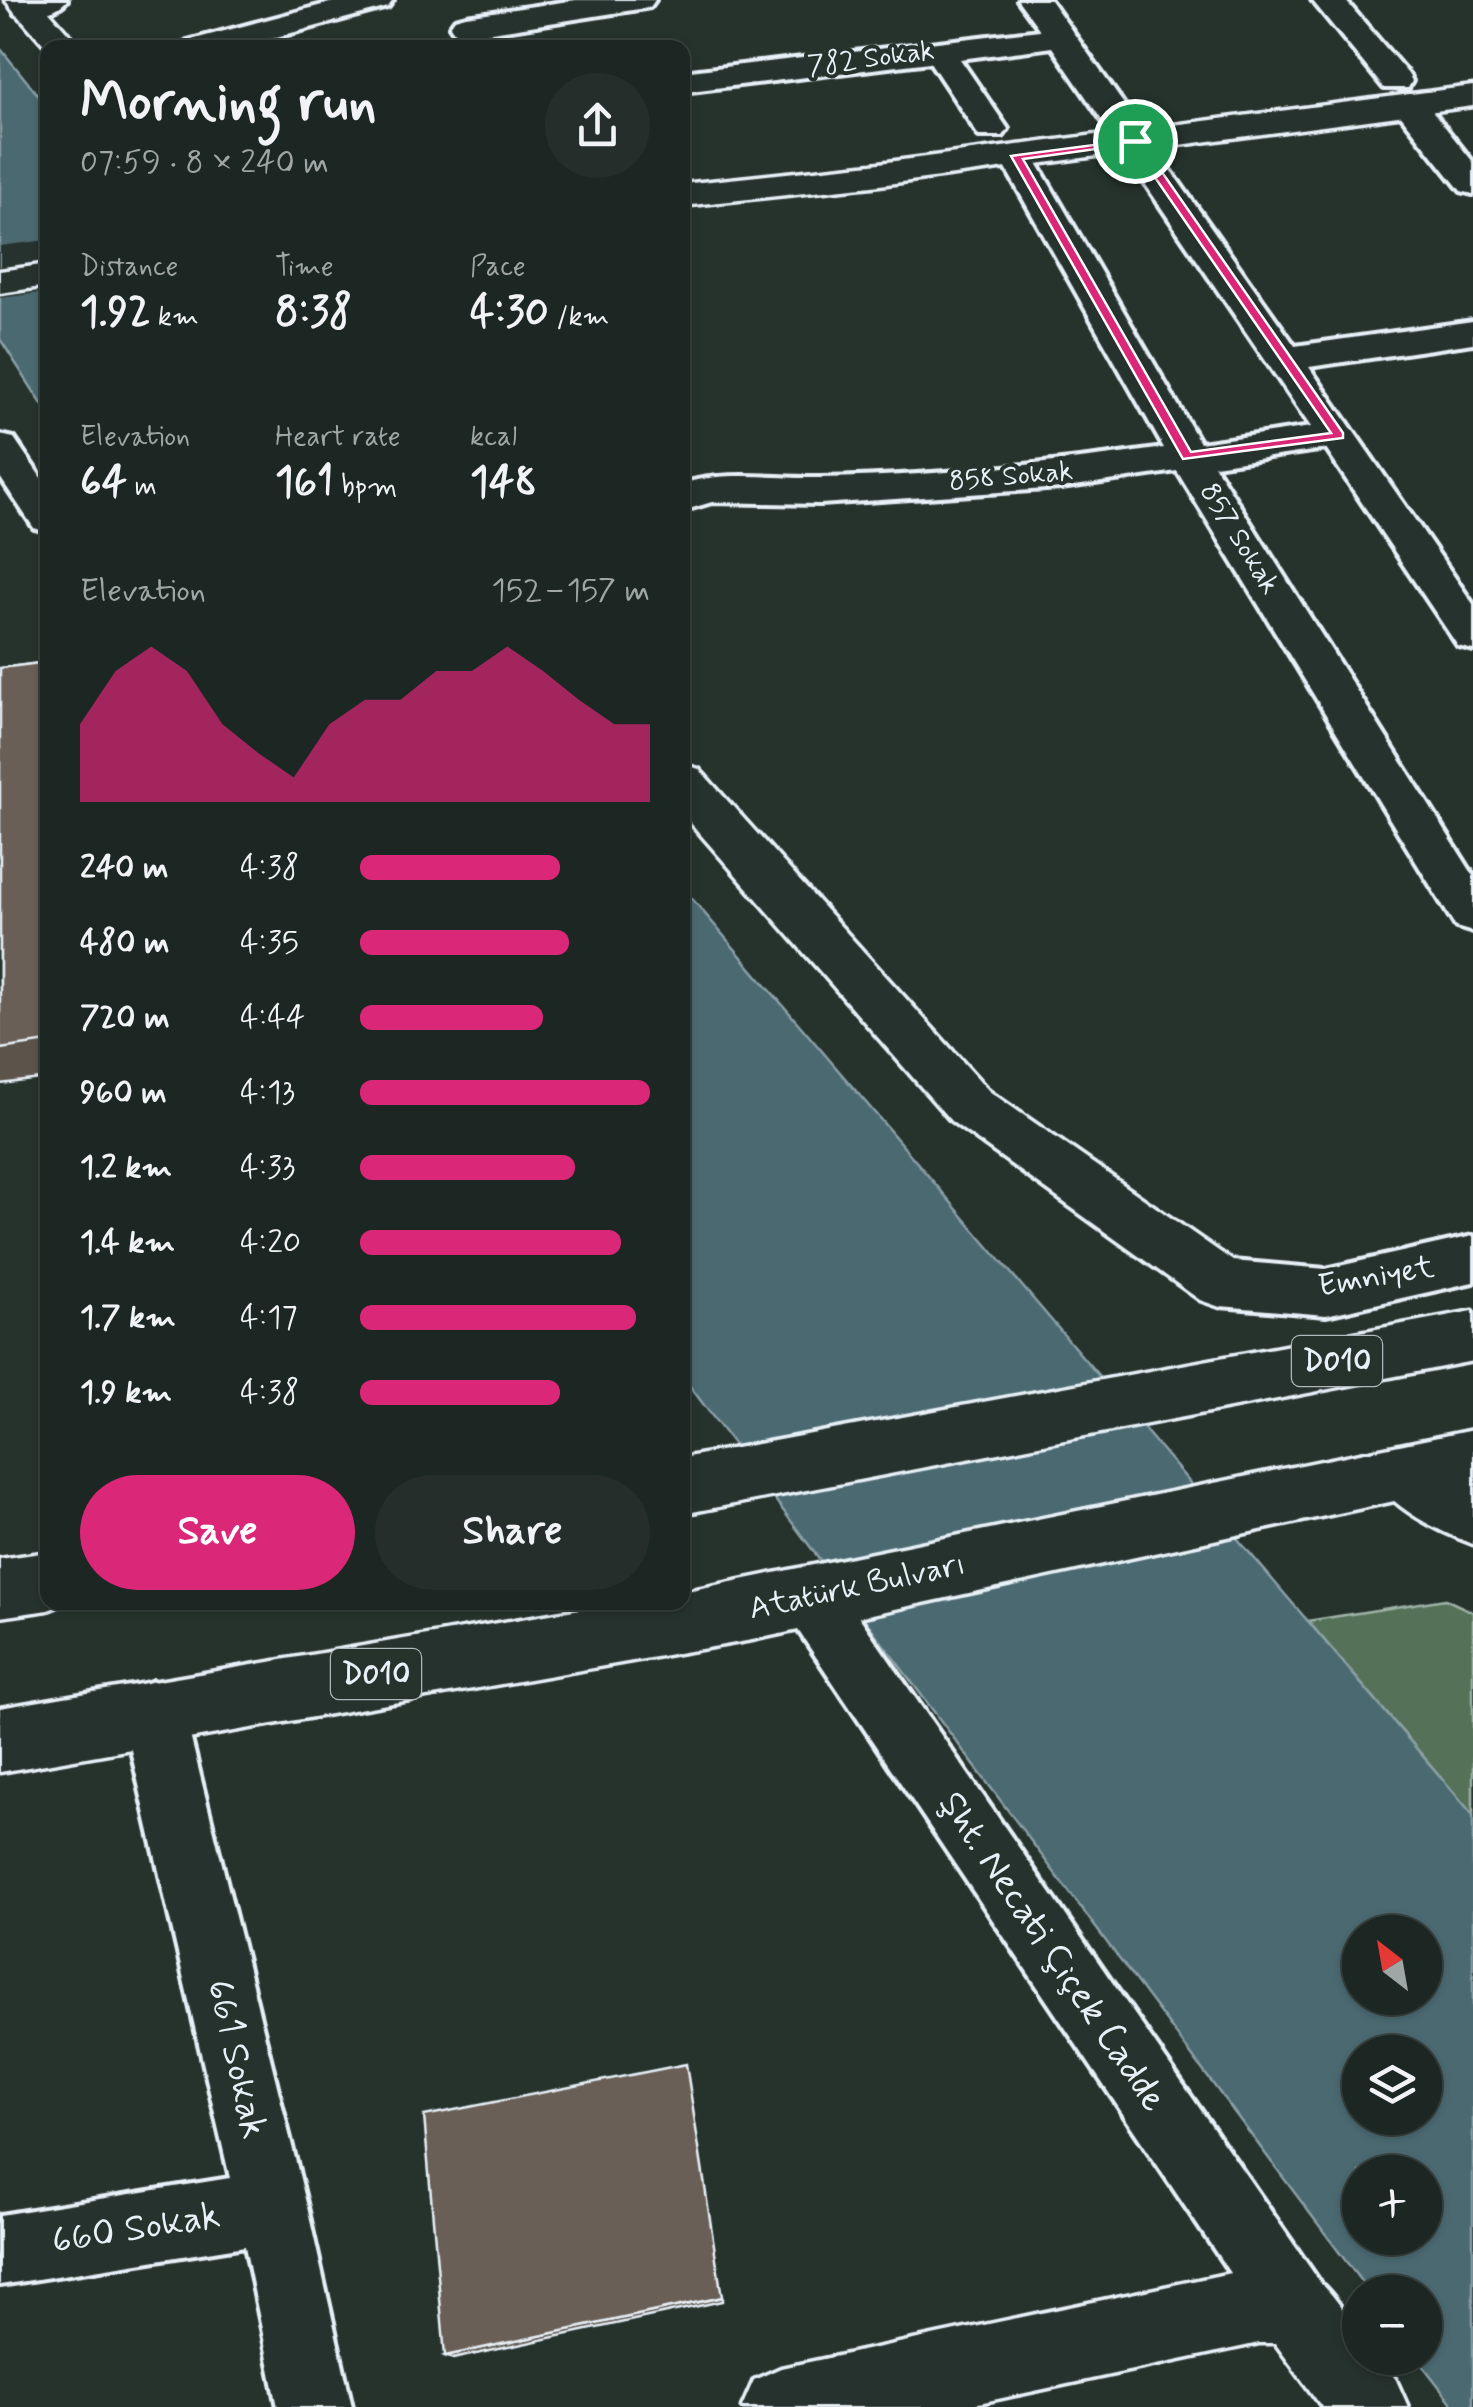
<!DOCTYPE html>
<html lang="en">
<head>
<meta charset="utf-8">
<style>
	:root { --surface:#1c2622; --page:#252e2a; --text:#f1f3f6; --muted:#a0a5a5; --line:#3a4340; --accent:#db2777 }
	body { margin:0; font-family:Mynerve,sans-serif; background:var(--page); color:var(--text); height:100vh; display:flex; flex-direction:column; font-size:38px; white-space:nowrap }
	* { box-sizing:border-box; margin:0 }
	p { font-size:32px; color:var(--muted) }
	.icon { flex:none; width:55px; height:55px; fill:none; stroke:currentColor; stroke-width:2; stroke-linecap:round; stroke-linejoin:round }
	.map { position:relative; flex:1; overflow:hidden }
	.details { position:absolute; left:40px; top:40px; width:650px; height:1570px; display:flex; flex-direction:column; background:var(--surface); border-radius:20px; box-shadow:0 2px 8px #0004,0 0 0 2px var(--line) }
	.details>* { flex:none }
	.needle { width:65px; rotate:329deg }
	.controls { position:absolute; left:1342px; top:1915px; display:grid; gap:20px }
	.controls a { display:grid; place-items:center; width:100px; height:100px; border-radius:50%; background:var(--surface); box-shadow:0 2px 8px #0004,0 0 0 2px var(--line); font-size:50px }
	.pin { position:absolute; display:grid; place-items:center; width:85px; height:85px; color:#fff; margin:-42px; border:5px solid #fff; border-radius:50%; box-shadow:0 2px 10px #0007 }
	.round { display:grid; place-items:center; flex:none; width:105px; height:105px; border-radius:52px; background:var(--page) }
	.headline { display:flex; align-items:center; justify-content:space-between; height:170px; padding:0 40px }
	h1 { font-size:55px; font-weight:700; line-height:75px }
	.metrics { display:grid; grid-template-columns:repeat(3,1fr); gap:15px; height:170px; padding:10px 40px }
	.metrics div { display:grid; align-content:center }
	.metrics b { font-size:42px; font-weight:700 }
	.metrics small { font-size:28px; font-weight:400 }
	.metrics p { font-size:28px }
	.chart { height:280px; padding:20px 40px }
	.chart p { display:flex; justify-content:space-between }
	.chart svg { width:100%; height:180px; margin-top:10px; fill:var(--accent); opacity:.7 }
	.cta { display:flex; gap:20px; margin-top:auto; padding:20px 40px }
	.cta a { flex:1; height:115px; border-radius:60px; background:var(--accent); color:#fff; font-size:40px; font-weight:700; line-height:115px; text-align:center }
	.cta a+a { background:var(--page); color:var(--text) }
	ul { padding:0 40px; list-style:none; font-size:32px }
	li { display:grid; grid-template-columns:160px 120px 1fr; align-items:center; height:75px }
	li i { height:25px; border-radius:12px; background:var(--accent) }
	.map>svg:first-child { display:block }
</style>
</head>
<body>
<div class="map">
<svg width="1473" height="2407" viewBox="0 0 1473 2407">
	<rect width="100%" height="100%" fill="#26332d"/>
	<filter id="ink" filterUnits="userSpaceOnUse"><feTurbulence type="fractalNoise" baseFrequency=".01" numOctaves="2"/><feDisplacementMap in="SourceGraphic" scale="20" xChannelSelector="R" yChannelSelector="G"/><feConvolveMatrix kernelMatrix="1 2 1 2 8 2 1 2 1" color-interpolation-filters="sRGB"/></filter>
	<g filter="url(#ink)">
		<polygon fill="#547259" stroke="#9eb2a8" stroke-width="2.5" points="1445,1599 1473,1612 1473,1815 1308,1621"/>
		<g fill="#4b6971" stroke="#8a9fa7" stroke-width="2.5" fill-rule="evenodd">
			<polygon points="0,48 47,106 47,412 0,339"/>
			<path d="M683,888L1473,1815V2407H1455L1417,2358H1425V2292H1369L683,1377ZM1360,1932H1425V1998H1360ZM1360,2052H1425V2118H1360ZM1360,2172H1425V2238H1360Z"/>
		</g>
		<polygon fill="#26332d" points="47,240 47,292 0,298 0,246"/>
		<g fill="none" stroke-linecap="round" stroke-linejoin="round">
			<defs>
				<g id="street">
					<path d="M16,0H67C57,13 31,17 16,14L11,7Z"/>
					<polygon points="341,0 393,0 388,7 236,48 182,48 187,41"/>
					<polygon points="576,0 655,0 650,7 639,9 466,36 455,33 450,26 455,19 466,16"/>
					<path d="M1018,0H1050L1295,346L1473,321V343L1309,367L1473,604V650L1458,646L1326,449L1214,465L1473,875V932L1456,927L1177,471L1061,488L820,504L712,502L682,511V484C726,470 774,479 820,478C934,476 1050,464 1164,448L999,156L1004,149H1028L1033,156L1200,443L1311,427L1052,47L960,59L1008,129L1003,136H979L930,62L682,92V72L1040,30Z"/>
					<polygon points="1312,0 1345,0 1408,74 1412,81 1408,88 1384,88"/>
					<polygon points="1409,94 1421,97 1473,162 1473,194 1461,191 1392,104 1397,97"/>
					<polygon points="0,435 14,438 48,488 48,532 34,528 0,477"/>
					<polygon points="1473,1236 1473,1282 1326,1315 1220,1306 1201,1299 1193,1283 1201,1267 1220,1260 1326,1269"/>
					<polygon points="811,1570 832,1578 1319,2281 1330,2306 1319,2331 1294,2342 1269,2331 790,1618 781,1598 790,1578"/>
					<polygon points="153,1681 175,1690 184,1711 307,2207 352,2407 278,2407 245,2246 0,2285 0,2215 230,2178 122,1711 131,1690"/>
				</g>
				<g id="secondary">
					<polygon points="5,0 39,0 81,48 48,49"/>
					<polygon points="1473,86 1473,106 872,186 682,206 682,184 872,164"/>
					<polygon points="48,264 48,286 0,293 0,271"/>
					<polygon points="682,764 699,769 989,1091 1240,1266 1248,1283 1240,1300 1220,1307 1200,1300 951,1121 682,813"/>
					<path d="M1402,1446L1473,1483V1544C1438,1531 1388,1507 1372,1473L1381,1454Z"/>
					<path d="M1259,2267C1303,2269 1315,2271 1341,2307C1355,2325 1360,2334 1360,2358H1380L1396,2380L1408,2407H1322L1275,2343H1259L960,2407H742L754,2380L781,2368Z"/>
				</g>
				<g id="highway">
					<polygon points="1473,1311 1473,1361 682,1514 682,1458"/>
					<polygon points="1473,1430 1473,1484 752,1640 0,1772 0,1708 621,1602 682,1602 682,1592"/>
					<polygon points="48,1552 48,1602 68,1602 48,1610 0,1617 0,1559"/>
				</g>
			</defs>
			<use href="#street" stroke="#e8f1f8" stroke-width="8"/>
			<use href="#secondary" stroke="#e8f1f8" stroke-width="7"/>
			<use href="#highway" stroke="#e8f1f8" stroke-width="7"/>
			<use href="#street" fill="#26332d" fill-rule="evenodd"/>
			<use href="#secondary" fill="#26332d" fill-rule="evenodd"/>
			<use href="#highway" fill="#26332d" fill-rule="evenodd"/>
		</g>
		<g fill="#5c524b" stroke="#e8f1f8" stroke-width="2.5">
			<polygon points="48,662 48,1078 0,1084 0,668"/>
			<polygon points="722,2297 722,2301 453,2359 445,2356"/>
		</g>
		<g fill="#6b5f57" stroke="#e8f1f8" stroke-width="2.5">
			<polygon points="48,662 48,1042 0,1049 0,668"/>
			<polygon points="686,2064 722,2297 445,2356 424,2116"/>
		</g>
	</g>
	<path fill="#db2777" stroke="#fff" stroke-width="2.5" fill-rule="evenodd" d="M1139,139L1343,433V438L1183,459L1011,156ZM1132,144L1331,433L1191,452L1023,159Z"/>
	<g text-anchor="middle" dominant-baseline="central" stroke-width="8" stroke-linejoin="round" paint-order="stroke">
		<g font-size="28" fill="#e8f1f8" stroke="#26332d">
			<text transform="translate(871 59) rotate(-7)">782 Sokak</text>
			<text transform="translate(1011 477) rotate(-5)">858 Sokak</text>
			<text transform="translate(1239 539) rotate(58)">857 Sokak</text>
		</g>
		<g fill="#26332d" stroke="#aeb8bb" stroke-width="2.5">
			<rect x="1292" y="1336" width="90" height="50" rx="8"/>
			<rect x="331" y="1649" width="90" height="50" rx="8"/>
		</g>
		<g font-size="30" font-weight="bold" fill="#e8f1f8">
			<text x="1337" y="1361">D010</text>
			<text x="376" y="1674">D010</text>
		</g>
		<g font-size="32" fill="#e8f1f8" stroke="#26332d">
			<text transform="translate(1376 1277) rotate(-10)">Emniyet</text>
			<text transform="translate(857 1587) rotate(-12)">Atatürk Bulvarı</text>
		</g>
		<g font-size="38" fill="#e8f1f8" stroke="#26332d">
			<text transform="translate(1052 1952) rotate(56)">Şht. Necati Çiçek Cadde</text>
			<text transform="translate(236 2059) rotate(77)">661 Sokak</text>
			<text transform="translate(136 2229) rotate(-9)">660 Sokak</text>
		</g>
	</g>
</svg>
<div class="controls">
<a><svg class="needle" viewBox="-14 -14 28 28"><path d="M0-13l5 13h-10z" fill="#e53935"/><path d="M0 13l5-13h-10z" fill="#a0a5a5"/></svg></a>
<a><svg class="icon" aria-label="layers" viewBox="0 0 24 24"><path d="M12 4l9 5-9 5-9-5zM3 14l9 5 9-5"/></svg></a>
<a>+</a>
<a>−</a>
</div>
<div class="pin" style="left:1135px;top:141px;background:#1e9e55"><svg class="icon" aria-label="arrive" viewBox="0 0 24 24"><path d="M6 21V4h12l-3 4 3 4H6"/></svg></div>
<section class="details">
<div class="headline"><div><h1>Morning run</h1><p>07:59 · 8 × 240 m</p></div><a class="round"><svg class="icon" aria-label="share" viewBox="0 0 24 24"><path d="M12 15V3M7 8l5-5 5 5M5 13v7h14v-7"/></svg></a></div>
<div class="metrics">
<div><p>Distance</p><b>1.92<small> km</small></b></div>
<div><p>Time</p><b>8:38</b></div>
<div><p>Pace</p><b>4:30<small> /km</small></b></div>
</div>
<div class="metrics">
<div><p>Elevation</p><b>64<small> m</small></b></div>
<div><p>Heart rate</p><b>161<small> bpm</small></b></div>
<div><p>kcal</p><b>148</b></div>
</div>
<div class="chart"><p><span>Elevation</span>152–157 m</p>
<svg viewBox="0 0 160 44" preserveAspectRatio="none"><path d="M0 44V25L10 12L20 6L30 12L40 25L50 32L60 38L70 25L80 19L90 19L100 12L110 12L120 6L130 12L140 19L150 25L160 25V44z"/></svg>
</div>
<ul>
<li><b>240 m</b>4:38<i style="width:69%"></i></li>
<li><b>480 m</b>4:35<i style="width:72%"></i></li>
<li><b>720 m</b>4:44<i style="width:63%"></i></li>
<li><b>960 m</b>4:13<i style="width:100%"></i></li>
<li><b>1.2 km</b>4:33<i style="width:74%"></i></li>
<li><b>1.4 km</b>4:20<i style="width:90%"></i></li>
<li><b>1.7 km</b>4:17<i style="width:95%"></i></li>
<li><b>1.9 km</b>4:38<i style="width:69%"></i></li>
</ul>
<div class="cta"><a>Save</a><a>Share</a></div>
</section>
</div>
</body>
</html>
